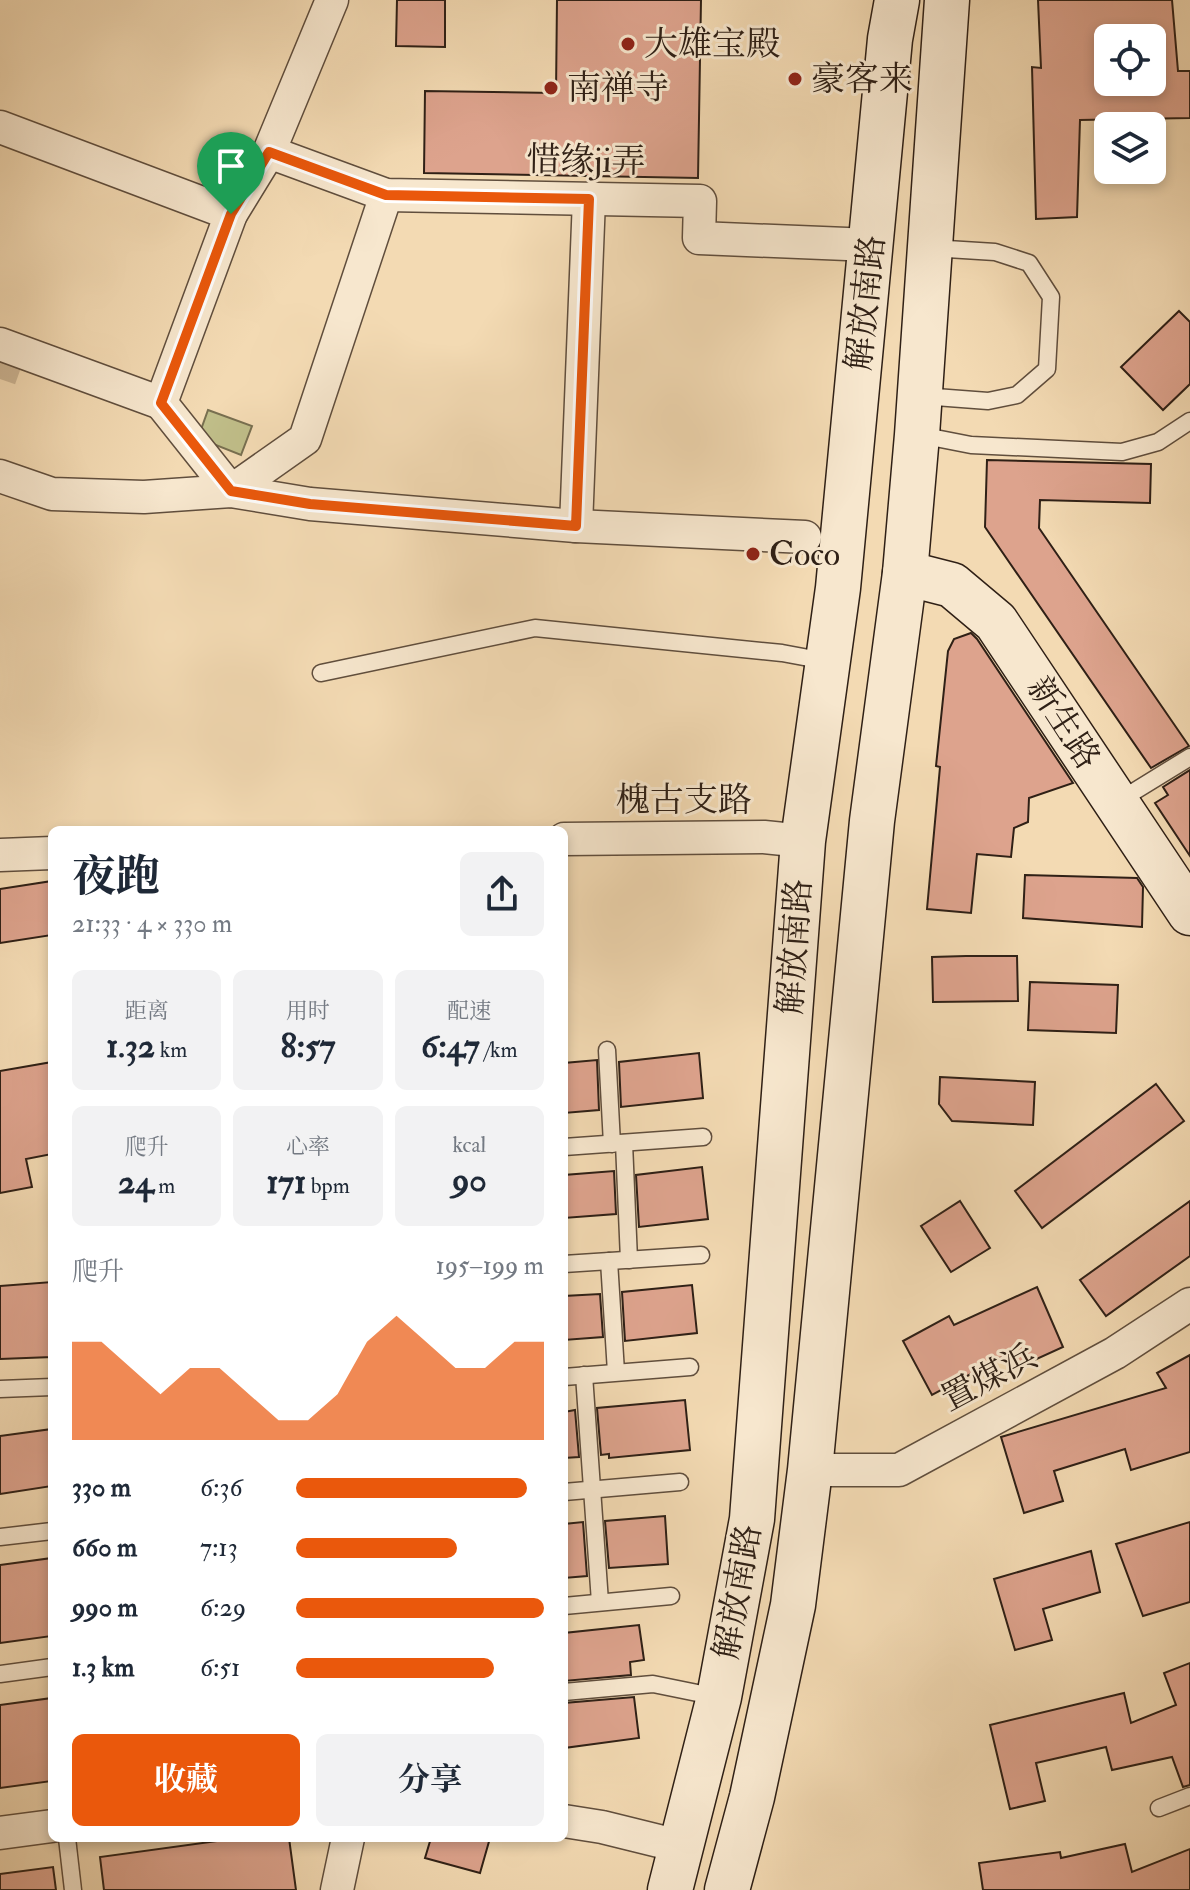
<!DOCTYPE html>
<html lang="zh">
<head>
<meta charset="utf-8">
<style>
	:root { --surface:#fff; --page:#f2f2f3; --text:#1f2937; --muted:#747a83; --accent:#ea580c }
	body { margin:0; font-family:"IM FELL Double Pica","Noto Serif SC",serif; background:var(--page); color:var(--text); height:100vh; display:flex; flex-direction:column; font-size:30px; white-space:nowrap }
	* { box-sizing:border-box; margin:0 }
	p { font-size:26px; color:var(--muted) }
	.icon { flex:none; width:44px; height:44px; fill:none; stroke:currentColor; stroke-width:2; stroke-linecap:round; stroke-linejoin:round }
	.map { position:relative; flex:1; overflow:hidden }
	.panel { position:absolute; left:48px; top:826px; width:520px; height:1016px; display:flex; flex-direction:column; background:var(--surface); border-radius:12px; box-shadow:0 4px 12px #0003 }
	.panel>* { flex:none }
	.tools { position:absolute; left:1094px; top:24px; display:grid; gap:16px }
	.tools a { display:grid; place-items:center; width:72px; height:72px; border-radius:12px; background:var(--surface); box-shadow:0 4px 12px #0003; font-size:40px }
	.pin { position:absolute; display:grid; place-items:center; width:68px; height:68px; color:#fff; margin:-82px -34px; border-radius:50% 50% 50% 0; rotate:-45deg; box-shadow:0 0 8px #0007 }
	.pin .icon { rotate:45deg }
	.round { display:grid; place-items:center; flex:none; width:84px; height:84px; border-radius:12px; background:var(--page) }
	.headline { display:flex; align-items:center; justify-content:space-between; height:136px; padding:0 24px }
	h1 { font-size:44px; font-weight:700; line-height:60px }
	.metrics { display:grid; grid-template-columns:repeat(3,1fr); gap:12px; height:136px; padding:8px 24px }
	.metrics div { display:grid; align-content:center; border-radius:12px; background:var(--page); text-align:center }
	.metrics b { font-size:34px; font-weight:700 }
	.metrics small { font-size:22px; font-weight:400 }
	.metrics p { font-size:22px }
	.chart { height:224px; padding:16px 24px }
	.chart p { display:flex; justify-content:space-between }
	.chart svg { width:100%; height:144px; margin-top:8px; fill:var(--accent); opacity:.7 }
	.cta { display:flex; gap:16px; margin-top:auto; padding:16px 24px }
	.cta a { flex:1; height:92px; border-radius:12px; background:var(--accent); color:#fff; font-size:32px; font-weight:700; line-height:92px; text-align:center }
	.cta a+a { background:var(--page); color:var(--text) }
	ul { padding:0 24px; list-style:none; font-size:26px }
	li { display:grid; grid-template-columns:128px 96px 1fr; align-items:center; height:60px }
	li i { height:20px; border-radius:10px; background:var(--accent) }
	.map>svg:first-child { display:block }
</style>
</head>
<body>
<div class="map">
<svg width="1190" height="1890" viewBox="0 0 1190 1890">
	<rect width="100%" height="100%" fill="#f3dab3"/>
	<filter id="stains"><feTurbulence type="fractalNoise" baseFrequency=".0025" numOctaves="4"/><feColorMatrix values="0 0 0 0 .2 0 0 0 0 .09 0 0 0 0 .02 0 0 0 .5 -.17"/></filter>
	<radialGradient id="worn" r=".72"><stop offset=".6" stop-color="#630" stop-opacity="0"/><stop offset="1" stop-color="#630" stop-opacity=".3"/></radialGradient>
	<polygon fill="#c0be89" stroke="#786f50" stroke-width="2" points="208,410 252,426 241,455 198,438"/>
	<g fill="#dda38d" stroke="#2f2016" stroke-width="2" fill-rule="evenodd">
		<polygon points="397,0 445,0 445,47 396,46"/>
		<polygon points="557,0 701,0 698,178 424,173 425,91 556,93"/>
		<path d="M1038,0H1172L1178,71H1190V118L1080,120L1077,217L1036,219L1032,67L1041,68ZM1108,38H1152V82H1108Z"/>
		<polygon points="1179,311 1190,322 1190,384 1163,410 1121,367"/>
		<polygon points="987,460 1151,464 1150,503 1040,500 1039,528 1189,746 1151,768 985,527"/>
		<polygon points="971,633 977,639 1073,783 1029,798 1028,822 1014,828 1011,857 977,854 971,913 927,909 940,767 936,766 948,651 954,639"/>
		<polygon points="1190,770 1190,856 1155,803 1168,795 1163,787"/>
		<polygon points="1025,875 1137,878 1143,887 1142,927 1023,918"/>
		<polygon points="52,881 52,935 0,943 0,889"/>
		<polygon points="966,956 1017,956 1018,1001 933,1002 932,957"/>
		<polygon points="1030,982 1118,985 1116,1033 1028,1030"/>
		<polygon points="699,1053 703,1098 621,1107 619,1062"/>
		<polygon points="597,1060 599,1110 564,1113 564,1063"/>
		<polygon points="52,1062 52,1154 26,1159 32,1187 0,1193 0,1071"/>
		<polygon points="940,1077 1035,1082 1033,1125 952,1121 939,1104"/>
		<polygon points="1156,1084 1184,1121 1042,1228 1015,1191"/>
		<polygon points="702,1167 708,1219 639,1227 636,1175"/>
		<polygon points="614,1171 616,1214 564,1218 564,1175"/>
		<polygon points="960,1201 990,1248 951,1272 921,1226"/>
		<polygon points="1190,1201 1190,1256 1106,1316 1080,1280"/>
		<polygon points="52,1282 52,1357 0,1359 0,1286"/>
		<polygon points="692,1285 697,1333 625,1341 622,1292"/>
		<polygon points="1037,1287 1063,1347 1017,1368 1010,1353 932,1395 903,1341 949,1316 954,1325"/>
		<polygon points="600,1294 603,1337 564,1340 564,1296"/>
		<polygon points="1190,1355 1190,1452 1131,1470 1125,1449 1054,1471 1063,1501 1024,1513 1001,1437 1166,1388 1157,1373"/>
		<polygon points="685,1400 690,1450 609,1458 609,1454 601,1455 597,1408"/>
		<polygon points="575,1410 579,1457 564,1458 564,1412"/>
		<polygon points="52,1429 52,1486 0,1494 0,1436"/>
		<polygon points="665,1516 668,1564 609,1568 605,1521"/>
		<polygon points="583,1522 587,1576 564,1578 564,1524"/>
		<polygon points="1190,1522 1190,1602 1143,1616 1116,1544"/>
		<polygon points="1091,1551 1100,1592 1043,1609 1052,1640 1015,1650 994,1579"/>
		<polygon points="52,1558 52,1636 0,1643 0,1565"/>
		<polygon points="639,1625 644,1660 630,1662 631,1675 564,1681 564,1633"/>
		<polygon points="1190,1663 1190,1785 1183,1787 1172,1757 1112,1770 1106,1747 1036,1763 1045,1801 1010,1809 990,1725 1124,1693 1131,1723 1176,1705 1164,1673"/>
		<polygon points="634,1697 639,1738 564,1748 564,1703"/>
		<polygon points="52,1698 52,1781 0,1788 0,1705"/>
		<polygon points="239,1838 289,1838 296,1890 104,1890 100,1857"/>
		<polygon points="431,1838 490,1838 480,1873 425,1858"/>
		<polygon points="1125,1844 1132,1872 1190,1849 1190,1890 983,1890 979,1863 1060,1852 1061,1858"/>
		<polygon points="53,1867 56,1890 0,1890 0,1874"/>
	</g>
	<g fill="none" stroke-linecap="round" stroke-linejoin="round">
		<polyline stroke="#ccb594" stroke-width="32" stroke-dasharray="32 16" stroke-linecap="butt" points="0,379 11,348"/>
		<defs>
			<g id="lane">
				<polyline points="922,396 988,401 1017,395 1047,369 1051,297 1029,263 995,252 931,248"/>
				<polyline points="920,435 971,445 1122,452 1158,442 1190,421"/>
				<polyline points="321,673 535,628 782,653 825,661"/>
				<polyline points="1117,802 1190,757"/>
				<polyline points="607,1050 612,1144"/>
				<polyline points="624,1143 629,1260"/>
				<polyline points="564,1147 703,1137"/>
				<polyline points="609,1261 616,1372"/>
				<polyline points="564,1264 701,1255"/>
				<polyline points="584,1375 600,1602"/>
				<polyline points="564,1377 690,1367"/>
				<polyline points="0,1389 52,1387"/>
				<polyline points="564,1492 680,1482"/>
				<polyline points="0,1537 52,1531"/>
				<polyline points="564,1606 671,1596"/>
				<polyline points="0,1674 52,1667"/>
				<polyline points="564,1692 653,1684 717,1697"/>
				<polyline points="1159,1808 1190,1796"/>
				<polyline points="67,1838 73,1890"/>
			</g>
			<g id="street">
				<polyline points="332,0 269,152 231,214 161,403 231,491 305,439 386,195"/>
				<polyline points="0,127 231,214"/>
				<polyline points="269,152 386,195 700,201 699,238 871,245"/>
				<polyline points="0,344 161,403"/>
				<polyline points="0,476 52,494 144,497 231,491 310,504 576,526 805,537"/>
				<polyline points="576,526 589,199"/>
				<polyline points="564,839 764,837 803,841"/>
				<polyline points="0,855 52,853"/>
				<polyline points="810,1470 899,1470 1115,1353 1190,1304"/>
				<polyline points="564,1821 602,1827 683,1847"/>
				<polyline points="0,1833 52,1826"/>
				<polyline points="337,1890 348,1838"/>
			</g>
			<g id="secondary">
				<polyline points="905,573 952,585 996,622 1190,913"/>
				<polyline points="670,1890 719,1697 752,1519 803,841 838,588 890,39 897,0"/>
				<polyline points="727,1890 752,1797 793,1605 810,1470 872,821 905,573 917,435 947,0"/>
			</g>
		</defs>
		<use href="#lane" stroke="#604e3d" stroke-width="19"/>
		<use href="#street" stroke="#604e3d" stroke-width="35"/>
		<use href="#secondary" stroke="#2f2016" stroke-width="47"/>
		<use href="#lane" stroke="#f7e7ce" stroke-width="16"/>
		<use href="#street" stroke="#f7e7ce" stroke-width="32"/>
		<use href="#secondary" stroke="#f7e7ce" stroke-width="44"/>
	</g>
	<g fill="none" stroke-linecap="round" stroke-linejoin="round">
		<defs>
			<polygon id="route" points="269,152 386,195 589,199 576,526 310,504 231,491 161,403 231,214"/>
		</defs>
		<use href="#route" stroke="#fff" stroke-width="16"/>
		<use href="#route" stroke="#ea580c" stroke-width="10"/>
	</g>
	<g fill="#8f2418" stroke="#f7e7ce" stroke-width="3">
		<circle cx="628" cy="44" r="8"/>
		<circle cx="795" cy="79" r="8"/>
		<circle cx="551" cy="88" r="8"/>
		<circle cx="753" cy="554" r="8"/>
	</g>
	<g text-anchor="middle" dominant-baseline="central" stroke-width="6" stroke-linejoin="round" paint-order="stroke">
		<g font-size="34" fill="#2f2016" stroke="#f7e7ce" text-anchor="start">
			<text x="644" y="44">大雄宝殿</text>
			<text x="811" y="79">豪客来</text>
			<text x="567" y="88">南禅寺</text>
			<text x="769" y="554">Coco</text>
		</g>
		<g font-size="34" fill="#2f2016" stroke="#f7e7ce">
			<text transform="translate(586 161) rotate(1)">惜缘ji弄</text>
			<text transform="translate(866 303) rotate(-84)">解放南路</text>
			<text transform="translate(1063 723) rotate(57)">新生路</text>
			<text x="684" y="800">槐古支路</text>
			<text transform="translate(795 947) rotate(-86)">解放南路</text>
			<text transform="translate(989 1378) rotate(-28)">置煤浜</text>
			<text transform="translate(738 1592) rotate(-80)">解放南路</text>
		</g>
	</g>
	<rect width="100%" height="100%" filter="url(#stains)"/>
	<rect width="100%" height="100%" fill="url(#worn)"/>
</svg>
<div class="tools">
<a><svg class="icon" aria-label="locate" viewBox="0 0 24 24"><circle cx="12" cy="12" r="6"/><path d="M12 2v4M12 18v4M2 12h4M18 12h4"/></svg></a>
<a><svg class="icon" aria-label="layers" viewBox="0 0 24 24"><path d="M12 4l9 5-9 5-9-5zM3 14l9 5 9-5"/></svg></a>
</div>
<div class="pin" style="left:231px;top:214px;background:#1e9e55"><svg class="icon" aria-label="arrive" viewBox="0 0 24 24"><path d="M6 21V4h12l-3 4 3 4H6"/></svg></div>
<section class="panel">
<div class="headline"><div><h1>夜跑</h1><p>21:33 · 4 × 330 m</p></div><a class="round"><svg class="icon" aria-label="share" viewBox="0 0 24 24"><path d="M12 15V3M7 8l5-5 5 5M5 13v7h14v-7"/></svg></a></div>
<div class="metrics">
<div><p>距离</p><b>1.32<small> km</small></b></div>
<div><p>用时</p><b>8:57</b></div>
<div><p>配速</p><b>6:47<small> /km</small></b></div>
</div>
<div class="metrics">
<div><p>爬升</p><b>24<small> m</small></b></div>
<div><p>心率</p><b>171<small> bpm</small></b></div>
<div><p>kcal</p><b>90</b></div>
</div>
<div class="chart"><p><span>爬升</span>195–199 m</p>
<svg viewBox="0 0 160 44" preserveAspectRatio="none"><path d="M0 44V14L10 14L20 22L30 30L40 22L50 22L60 30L70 38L80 38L90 30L100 14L110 6L120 14L130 22L140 22L150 14L160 14V44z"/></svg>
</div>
<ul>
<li><b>330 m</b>6:36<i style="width:93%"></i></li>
<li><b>660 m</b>7:13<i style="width:65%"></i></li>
<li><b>990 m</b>6:29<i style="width:100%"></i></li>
<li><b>1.3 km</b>6:51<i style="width:80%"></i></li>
</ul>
<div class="cta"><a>收藏</a><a>分享</a></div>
</section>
</div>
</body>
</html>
